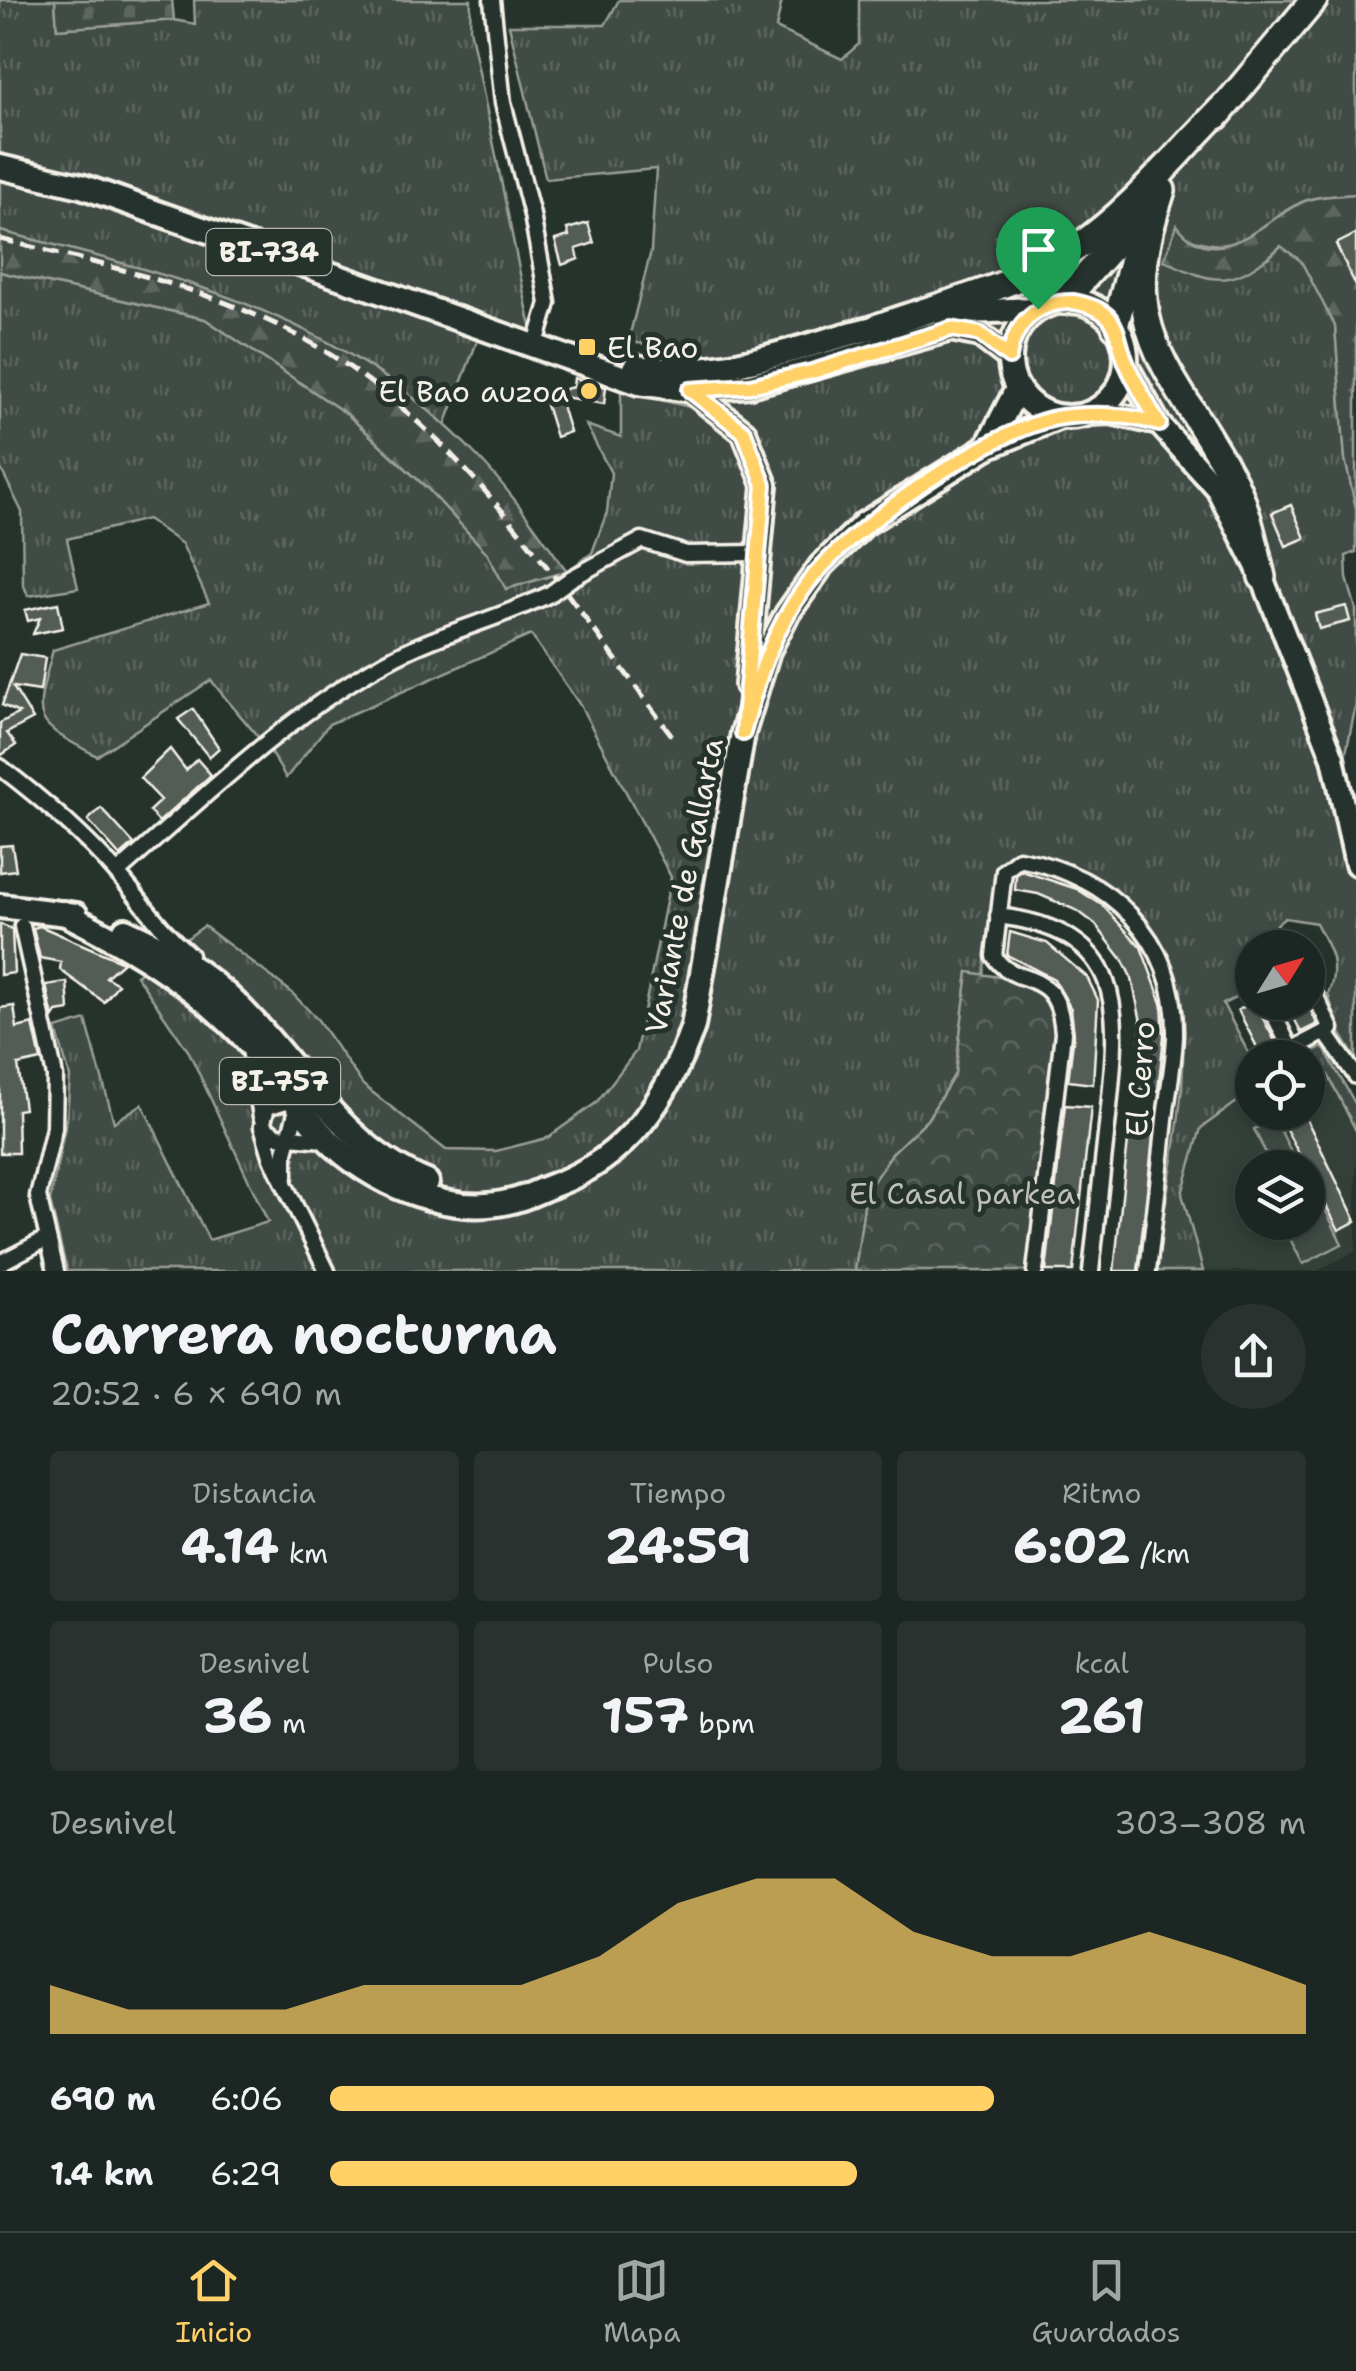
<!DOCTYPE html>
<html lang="es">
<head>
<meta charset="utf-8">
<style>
	:root { --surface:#1c2622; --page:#29322f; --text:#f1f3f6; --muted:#a0a5a5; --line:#3a4340; --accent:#ffd166 }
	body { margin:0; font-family:"Shantell Sans",sans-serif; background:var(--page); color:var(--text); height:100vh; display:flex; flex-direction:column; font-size:38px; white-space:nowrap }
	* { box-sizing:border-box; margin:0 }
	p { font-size:32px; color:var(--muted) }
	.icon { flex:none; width:55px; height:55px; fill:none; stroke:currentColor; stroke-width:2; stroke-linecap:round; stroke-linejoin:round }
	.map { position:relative; height:1271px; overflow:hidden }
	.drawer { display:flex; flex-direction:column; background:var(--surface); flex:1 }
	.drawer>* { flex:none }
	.needle { width:65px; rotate:53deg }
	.tools { position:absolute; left:1235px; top:930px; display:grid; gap:20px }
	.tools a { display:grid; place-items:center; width:90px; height:90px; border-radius:50%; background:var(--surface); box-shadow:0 5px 15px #0003,0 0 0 2px var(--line); font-size:50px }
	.pin { position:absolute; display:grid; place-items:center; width:85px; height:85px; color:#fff; margin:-102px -42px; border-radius:50% 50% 50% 0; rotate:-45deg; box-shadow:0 0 10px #0007 }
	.pin .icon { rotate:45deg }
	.round { display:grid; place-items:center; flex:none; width:105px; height:105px; border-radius:52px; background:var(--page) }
	.overview { display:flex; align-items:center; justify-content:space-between; height:170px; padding:0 50px }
	h1 { font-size:55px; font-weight:700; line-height:75px }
	.stats { display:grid; grid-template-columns:repeat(3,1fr); gap:15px; height:170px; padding:10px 50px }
	.stats div { display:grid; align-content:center; border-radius:10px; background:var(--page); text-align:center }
	.stats b { font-size:50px; font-weight:700 }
	.stats small { font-size:28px; font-weight:400 }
	.stats p { font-size:28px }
	.chart { height:280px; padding:20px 50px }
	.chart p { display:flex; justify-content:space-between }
	.chart svg { width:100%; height:180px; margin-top:10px; fill:var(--accent); opacity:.7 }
	ul { padding:0 50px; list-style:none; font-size:32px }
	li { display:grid; grid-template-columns:160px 120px 1fr; align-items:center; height:75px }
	li i { height:25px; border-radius:12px; background:var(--accent) }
	.tabs { display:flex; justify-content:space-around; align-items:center; height:140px; border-top:2px solid var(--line); background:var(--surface); font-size:28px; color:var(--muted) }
	.tabs a { display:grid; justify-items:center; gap:5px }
	.tabs .selected { color:var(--accent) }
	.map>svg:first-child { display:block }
</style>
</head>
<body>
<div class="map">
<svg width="1356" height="1271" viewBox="0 0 1356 1271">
	<defs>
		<pattern id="grass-tufts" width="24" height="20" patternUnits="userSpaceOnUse" patternTransform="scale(2.5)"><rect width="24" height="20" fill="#414b45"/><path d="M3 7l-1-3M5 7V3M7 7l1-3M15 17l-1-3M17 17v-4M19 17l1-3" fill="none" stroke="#5d6560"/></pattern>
		<pattern id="forest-firs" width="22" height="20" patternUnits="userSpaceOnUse" patternTransform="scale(2.5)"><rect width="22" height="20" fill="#414b45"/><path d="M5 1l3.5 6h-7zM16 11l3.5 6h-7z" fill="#5d6560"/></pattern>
		<pattern id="cemetery-stones" width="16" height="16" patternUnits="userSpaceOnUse" patternTransform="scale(2.5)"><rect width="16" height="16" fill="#414b45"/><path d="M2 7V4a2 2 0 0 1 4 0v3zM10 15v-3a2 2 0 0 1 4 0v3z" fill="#5d6560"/></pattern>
		<pattern id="park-crowns" width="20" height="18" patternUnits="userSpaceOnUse" patternTransform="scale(2.5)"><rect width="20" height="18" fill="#414b45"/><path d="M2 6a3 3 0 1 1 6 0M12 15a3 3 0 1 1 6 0" fill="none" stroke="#5d6560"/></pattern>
	</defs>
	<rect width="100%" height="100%" fill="#26332d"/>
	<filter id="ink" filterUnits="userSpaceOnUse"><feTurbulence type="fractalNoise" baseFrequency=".01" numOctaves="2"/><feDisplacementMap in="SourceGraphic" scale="20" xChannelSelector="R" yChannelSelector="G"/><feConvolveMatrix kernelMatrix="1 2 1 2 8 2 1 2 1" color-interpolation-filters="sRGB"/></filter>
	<g filter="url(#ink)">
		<path fill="#333f39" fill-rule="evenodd" d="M1319,1056L1356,1131V1251L1317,1271H1203L1182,1194L1200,1128L1252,1091V1112H1308V1062ZM1252,1168H1308V1222H1252Z"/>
		<g fill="url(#grass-tufts)" stroke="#9a9e96" stroke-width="2.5">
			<path d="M0,0H55L57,29L174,20L195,24L194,0H471L470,28L529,318L543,365L478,339L445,425C320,309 160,273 0,231Z"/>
			<path d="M619,0H782L776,28L842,59L859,44V0H1356V194C1339,196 1317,195 1302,202C1253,224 1243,262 1184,236L1164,260L1268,258L1281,246L1301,260L1335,326L1345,459L1356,508V552L1346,556L1347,578L1356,609V704L1345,758L1356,804V1059L1340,1033L1328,994C1340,966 1330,949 1316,923L1285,918L1276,925L1267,947L1252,948V990L1223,1004L1252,1060V1091L1201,1128L1182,1194L1203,1271H1155C1179,1094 1248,904 1014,851L998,866L983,975L968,973L955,1074L927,1120L893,1152L866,1192L855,1271H67L50,1201L67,1116L70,1077L56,1029L86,1020L114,1122L142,1104L209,1240L268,1222L189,1052L136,975L204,926L290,991L318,1020L363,1085L446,1150L496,1151L547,1138L596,1103L636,1051L671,877L580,705L531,635L329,724L286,778C266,741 236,713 211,680L97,756C31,721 33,723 53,650L209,603L182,544L147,519L67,539L78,588L28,596L23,583L22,512L0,467V272L205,319L347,414L427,488L487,553L506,589L567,571L592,553L607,512L611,473L586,425L621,437V391L690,407L698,350L628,342L651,251L656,169L546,179L509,25H605Z"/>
			<polygon points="1323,1047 1356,1105 1356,1131 1319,1057 1308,1062 1308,1058 1295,1057"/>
		</g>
		<g fill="url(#forest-firs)" stroke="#9a9e96" stroke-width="2.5">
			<path d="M1356,194V508L1345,459L1335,326L1301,261L1281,246C1234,287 1219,287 1164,260L1177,225C1215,276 1262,222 1301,203C1316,195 1339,196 1356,194Z"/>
			<path d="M0,231C181,277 344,316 477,456C511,491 538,532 567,571L506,589L487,553L427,488L347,414L205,319L0,272Z"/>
		</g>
		<polygon fill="url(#cemetery-stones)" stroke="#9a9e96" stroke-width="2.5" points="55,0 172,0 174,20 57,29"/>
		<path fill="url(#park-crowns)" stroke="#9a9e96" stroke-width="2.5" d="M968,972C1019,981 1050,978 1057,1037L1029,1271H855L866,1192L893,1152L927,1120L955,1074Z"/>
		<g fill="#414b45" stroke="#9a9e96" stroke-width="2.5">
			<polygon points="1275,1119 1294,1158 1273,1168 1254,1129"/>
			<polygon points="1308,1174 1342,1244 1303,1264 1282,1223 1308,1222"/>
		</g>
		<g fill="#525c55" stroke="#f4f1e8" stroke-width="2.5">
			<polygon points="588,223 594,243 576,249 579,259 562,265 555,240 569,236 567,229"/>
			<polygon points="1356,234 1356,286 1336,244"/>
			<polygon points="574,378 606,387 604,404 559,396 570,432 556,437 543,395 573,387"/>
			<polygon points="1291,505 1305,538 1286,546 1272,513"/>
			<polygon points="58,603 63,628 33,634 40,618 28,621 25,610"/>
			<polygon points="1346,606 1350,621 1319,629 1315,614"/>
			<polygon points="20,654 45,658 40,691 13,687 33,719 7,733 16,745 0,756 0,723 19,713 2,705"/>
			<polygon points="193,709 219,748 209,757 178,719"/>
			<polygon points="170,749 186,770 197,759 211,775 159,822 149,811 161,800 140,778"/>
			<polygon points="101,808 134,844 120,856 88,820"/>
			<polygon points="12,845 16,870 0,872 0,846"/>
			<polygon points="1022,871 1077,889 1102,905 1141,947 1162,1003 1164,1036 1158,1091 1136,1089 1141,1022 1132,979 1122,959 1095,924 1078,911 1038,894 1015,890 1016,875"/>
			<polygon points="0,924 12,929 14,973 0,975"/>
			<polygon points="40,926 123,962 106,977 118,984 104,1002 60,970 61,962 40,958 33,928"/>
			<polygon points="1010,932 1047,943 1087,977 1098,1000 1093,1084 1068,1081 1074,1034 1071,1009 1054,979 1007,955"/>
			<polygon points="67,982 69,1010 57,1012 53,1018 46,985"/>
			<polygon points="1254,1002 1276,1043 1259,1051 1238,1010"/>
			<polygon points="1286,1002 1307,1002 1317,1024 1301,1032"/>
			<polygon points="14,1006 17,1028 33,1024 41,1060 18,1065 24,1109 17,1110 18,1153 0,1153 0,1008"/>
			<polygon points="1065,1105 1091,1107 1073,1271 1046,1271"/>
			<polygon points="1277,1112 1303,1112 1356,1221 1339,1230"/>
			<polygon points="1131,1113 1155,1114 1151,1156 1138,1271 1114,1271"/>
		</g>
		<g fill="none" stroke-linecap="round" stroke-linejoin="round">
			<defs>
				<g id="street">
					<polyline points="492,0 503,103 532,215 548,303 535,347"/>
					<polyline points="572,578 642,540 686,554 759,553"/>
					<path d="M0,767C42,799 82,833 117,873C143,902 159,929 190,955"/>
					<path d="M117,873C203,798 286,716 387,661C438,633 497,620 550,594"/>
					<path d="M998,916C1130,932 1119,1012 1108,1117C1102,1168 1097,1220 1091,1271"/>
					<polyline points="22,926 55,1076 54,1128 38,1196 56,1271"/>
					<polyline points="1268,1002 1291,1050 1331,1029 1308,980"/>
					<polyline points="1325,1032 1356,1076"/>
					<polyline points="250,1049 261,1117"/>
					<polyline points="295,1098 267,1107 262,1126 277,1136 325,1140"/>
					<polyline points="262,1126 272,1159 327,1271"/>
					<polyline points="285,1177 285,1152 298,1106"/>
					<polyline points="0,1263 46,1239"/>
					<path d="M1035,1271L1063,1033C1058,963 1015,991 994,956L1004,871L1019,859C1110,875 1177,938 1175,1036C1174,1063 1168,1092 1165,1119C1160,1170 1154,1220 1148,1271"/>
				</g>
				<g id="secondary">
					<polyline points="1126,364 1159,424 1217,489 1262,577 1333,758 1356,864"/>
					<polyline points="1089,414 1111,413 1159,424"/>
				</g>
				<g id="primary">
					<polyline points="0,167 81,186 639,383 690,390 750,385 951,329 980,335 1009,357"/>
					<circle cx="1068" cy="359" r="58"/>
					<polyline points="942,313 1038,309"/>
					<path d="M635,367C734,381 803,341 896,323"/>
					<polyline points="690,390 744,432 765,485 747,685"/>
					<polyline points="987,447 1017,389"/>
					<polyline points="0,906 76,915"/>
					<path d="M64,913C126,944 184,978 233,1026C268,1060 292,1103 325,1137C370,1182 447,1218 512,1201C526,1198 540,1190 554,1185C628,1158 668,1098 693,1026L743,733L768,651L787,614L821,566L864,524L987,447L1060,417"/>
					<path d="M125,930C175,952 219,983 255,1023C308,1081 351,1151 427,1182"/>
				</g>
				<g id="highway">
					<polyline points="1217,116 1314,0"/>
					<path d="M1162,190C1114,331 1166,359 1230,474C1247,504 1254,543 1262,577"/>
					<polyline points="1064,301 1157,196"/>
					<polyline points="1115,326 1137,244"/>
					<path d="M878,327C944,303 1021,286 1079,246C1133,209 1178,152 1224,106"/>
				</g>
			</defs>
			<use href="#street" stroke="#f4f1e8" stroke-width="21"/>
			<use href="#secondary" stroke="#f4f1e8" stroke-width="28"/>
			<use href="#primary" stroke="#f4f1e8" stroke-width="30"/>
			<use href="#highway" stroke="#f4f1e8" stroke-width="32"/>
			<use href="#street" stroke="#26332d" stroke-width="14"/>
			<use href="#secondary" stroke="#26332d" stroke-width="20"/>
			<use href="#primary" stroke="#26332d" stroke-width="22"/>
			<use href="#highway" stroke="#26332d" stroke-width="25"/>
			<path stroke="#f4f1e8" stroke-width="5" stroke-dasharray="15 8" stroke-linecap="butt" d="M0,239C102,265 211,287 304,339C465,428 565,596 674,738"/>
			<defs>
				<polyline id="street-bridge" points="550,594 572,578"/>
			</defs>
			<use href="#street-bridge" stroke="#f4f1e8" stroke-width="21" stroke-linecap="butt"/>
			<use href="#street-bridge" stroke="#26332d" stroke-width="14"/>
		</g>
	</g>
	<g fill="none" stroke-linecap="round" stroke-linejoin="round" filter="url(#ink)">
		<defs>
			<path id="route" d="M1074,302C1126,312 1112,335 1129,369C1138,388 1149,406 1159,424C1125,414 1097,413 1062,417C992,427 846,530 805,587C772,631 757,681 743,733L764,485L744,432L690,390L750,386L812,372L951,329L980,334L1009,357C1015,322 1038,301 1074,302Z"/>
		</defs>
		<use href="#route" stroke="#fff" stroke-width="20"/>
		<use href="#route" stroke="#ffd166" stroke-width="12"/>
	</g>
	<g fill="#ffd166" stroke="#26332d" stroke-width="4">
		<rect x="577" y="337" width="20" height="20" rx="5"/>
		<circle cx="589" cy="391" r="10"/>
	</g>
	<g text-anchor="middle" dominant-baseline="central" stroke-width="10" stroke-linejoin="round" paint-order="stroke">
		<g fill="#26332d" stroke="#b6b8b0" stroke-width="2.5">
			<rect x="206.5" y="229" width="125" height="46" rx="8"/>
			<rect x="220" y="1058" width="120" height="46" rx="8"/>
		</g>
		<g font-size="28" font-weight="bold" fill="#f4f1e8">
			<text x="269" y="252">BI-734</text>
			<text x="280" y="1081">BI-757</text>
		</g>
		<g font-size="30" fill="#f4f1e8" stroke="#26332d" text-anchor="start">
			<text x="607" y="347">El Bao</text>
			<text x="569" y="391" text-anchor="end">El Bao auzoa</text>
		</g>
		<g font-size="30" fill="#f4f1e8" stroke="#26332d">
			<text transform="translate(684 886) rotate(-79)">Variante de Gallarta</text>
			<text transform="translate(1140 1079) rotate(-86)">El Cerro</text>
		</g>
		<g font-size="30" fill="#bebfb7" stroke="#26332d">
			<text x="962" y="1193">El Casal parkea</text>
		</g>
	</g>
</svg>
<div class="tools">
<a><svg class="needle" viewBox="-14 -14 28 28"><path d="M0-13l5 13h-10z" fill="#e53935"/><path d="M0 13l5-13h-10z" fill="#a0a5a5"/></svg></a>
<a><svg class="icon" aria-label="locate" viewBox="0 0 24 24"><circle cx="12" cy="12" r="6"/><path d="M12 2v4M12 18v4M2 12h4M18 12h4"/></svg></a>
<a><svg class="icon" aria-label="layers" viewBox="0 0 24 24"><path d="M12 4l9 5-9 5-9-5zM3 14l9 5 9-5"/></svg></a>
</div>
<div class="pin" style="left:1038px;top:309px;background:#1e9e55"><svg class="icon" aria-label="arrive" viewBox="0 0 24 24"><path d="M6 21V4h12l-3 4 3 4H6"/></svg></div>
</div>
<section class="drawer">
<div class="overview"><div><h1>Carrera nocturna</h1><p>20:52 · 6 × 690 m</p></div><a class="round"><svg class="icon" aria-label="share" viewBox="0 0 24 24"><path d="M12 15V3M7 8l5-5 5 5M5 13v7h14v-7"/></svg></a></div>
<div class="stats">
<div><p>Distancia</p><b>4.14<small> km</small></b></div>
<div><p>Tiempo</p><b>24:59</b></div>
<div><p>Ritmo</p><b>6:02<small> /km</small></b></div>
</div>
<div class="stats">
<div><p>Desnivel</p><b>36<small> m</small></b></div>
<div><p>Pulso</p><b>157<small> bpm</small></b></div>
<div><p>kcal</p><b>261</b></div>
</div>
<div class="chart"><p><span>Desnivel</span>303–308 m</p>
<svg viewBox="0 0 160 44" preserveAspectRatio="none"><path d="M0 44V32L10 38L20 38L30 38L40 32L50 32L60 32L70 25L80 12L90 6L100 6L110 19L120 25L130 25L140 19L150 25L160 32V44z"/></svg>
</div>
<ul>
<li><b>690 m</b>6:06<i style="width:68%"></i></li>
<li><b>1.4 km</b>6:29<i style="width:54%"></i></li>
</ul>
</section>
<nav class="tabs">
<a class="selected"><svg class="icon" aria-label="home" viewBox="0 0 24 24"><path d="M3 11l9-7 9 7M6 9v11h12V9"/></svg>Inicio</a>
<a><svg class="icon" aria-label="map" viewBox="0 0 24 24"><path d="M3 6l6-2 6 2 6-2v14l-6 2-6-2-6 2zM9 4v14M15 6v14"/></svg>Mapa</a>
<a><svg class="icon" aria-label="saved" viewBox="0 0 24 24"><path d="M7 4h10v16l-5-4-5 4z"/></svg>Guardados</a>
</nav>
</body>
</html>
